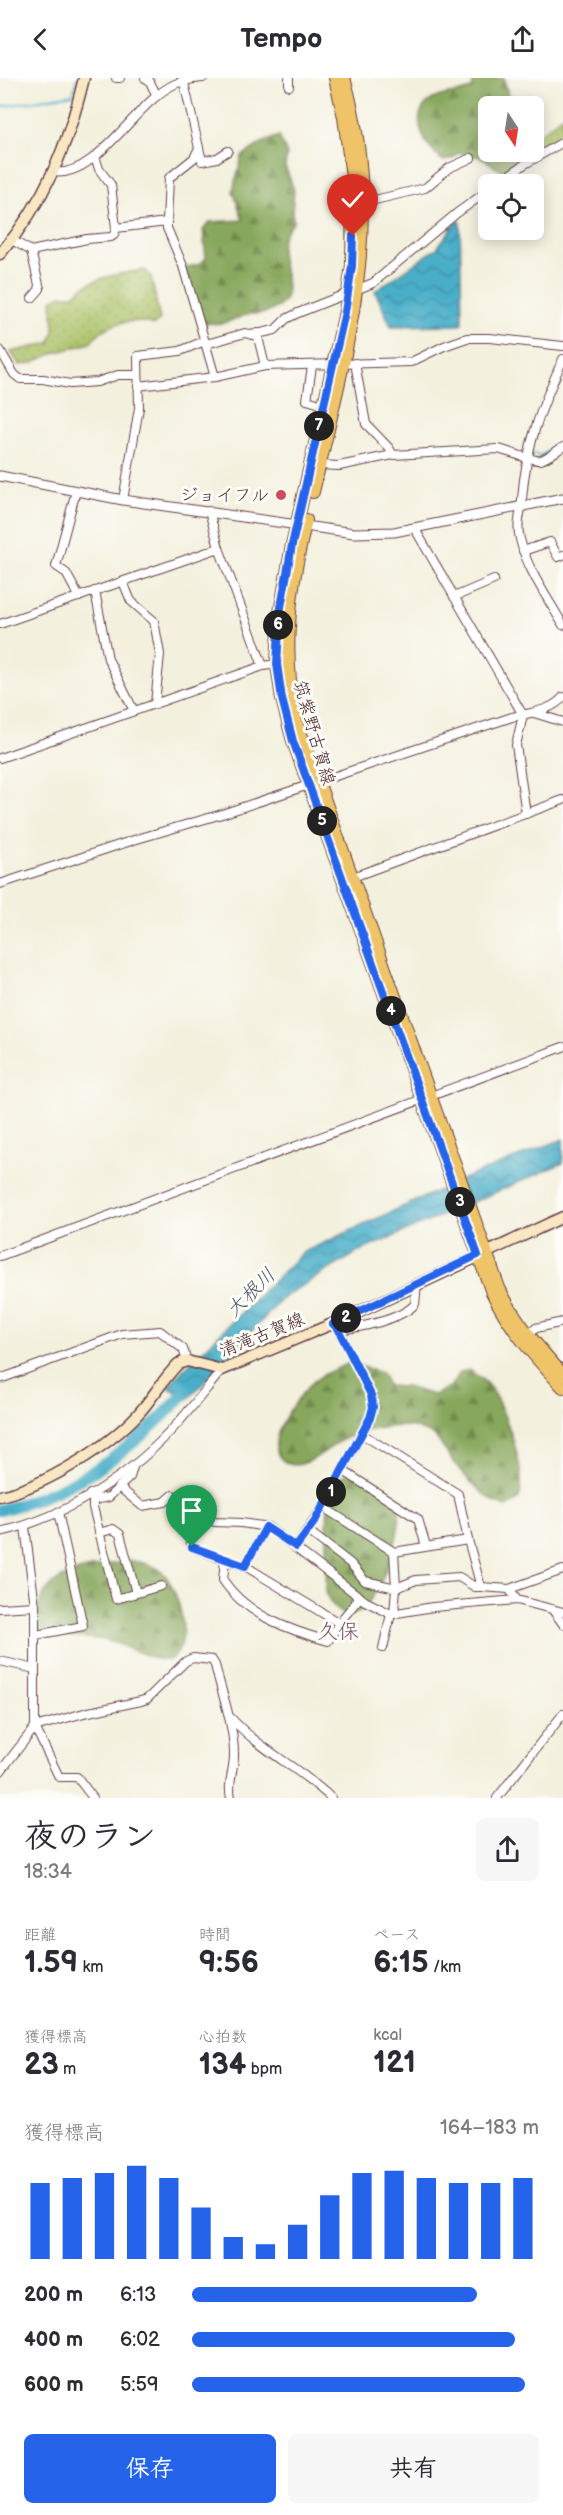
<!DOCTYPE html>
<html lang="ja">
<head>
<meta charset="utf-8">
<style>
	:root { --surface:#fff; --page:#f7f7f7; --text:#2b2b33; --muted:#7c7c81; --accent:#2563eb }
	body { margin:0; font-family:"Balsamiq Sans","Klee One",sans-serif; background:var(--page); color:var(--text); height:100vh; display:flex; flex-direction:column; font-size:22px; white-space:nowrap }
	* { box-sizing:border-box; margin:0 }
	p { font-size:20px; color:var(--muted) }
	.icon { flex:none; width:33px; height:33px; fill:none; stroke:currentColor; stroke-width:2; stroke-linecap:round; stroke-linejoin:round }
	.map { position:relative; height:1720px; overflow:hidden }
	.details { display:flex; flex-direction:column; background:var(--surface); flex:1 }
	.details>* { flex:none }
	.needle { width:39px; rotate:168deg }
	.tools { position:absolute; left:478px; top:18px; display:grid; gap:12px }
	.tools a { display:grid; place-items:center; width:66px; height:66px; border-radius:9px; background:var(--surface); box-shadow:0 3px 15px #0003; font-size:30px }
	.pin { position:absolute; display:grid; place-items:center; width:51px; height:51px; color:#fff; margin:-62px -26px; border-radius:50% 50% 50% 0; rotate:-45deg; box-shadow:0 0 6px #0007 }
	.pin .icon { rotate:45deg }
	.km { position:absolute; width:30px; height:30px; margin:-15px; border-radius:50%; background:#222; color:#fff; font-size:16px; line-height:30px; text-align:center }
	.round { display:grid; place-items:center; flex:none; width:63px; height:63px; border-radius:9px; background:var(--page) }
	.overview { display:flex; align-items:center; justify-content:space-between; height:102px; padding:0 24px }
	h1 { font-size:33px; font-weight:800; line-height:45px }
	.metrics { display:grid; grid-template-columns:repeat(3,1fr); gap:9px; height:102px; padding:6px 24px }
	.metrics div { display:grid; align-content:center }
	.metrics b { font-size:30px; font-weight:800 }
	.metrics small { font-size:16px; font-weight:400 }
	.metrics p { font-size:16px }
	.chart { height:168px; padding:12px 24px }
	.chart p { display:flex; justify-content:space-between }
	.chart svg { width:100%; height:108px; margin-top:6px; stroke:var(--accent); stroke-width:6 }
	.action { display:flex; gap:12px; margin-top:auto; padding:12px 24px }
	.action a { flex:1; height:69px; border-radius:9px; background:var(--accent); color:#fff; font-size:24px; font-weight:800; line-height:69px; text-align:center }
	.action a+a { background:var(--page); color:var(--text) }
	ul { padding:0 24px; list-style:none; font-size:20px }
	li { display:grid; grid-template-columns:96px 72px 1fr; align-items:center; height:45px }
	li i { height:15px; border-radius:8px; background:var(--accent) }
	header { display:flex; justify-content:space-between; align-items:center; height:78px; padding:0 24px; background:var(--surface); font-size:27px; font-weight:800 }
	.map>svg:first-child { display:block }
</style>
</head>
<body>
<header><svg class="icon" aria-label="back" viewBox="0 0 24 24"><path d="M15 5l-7 7 7 7"/></svg>Tempo<svg class="icon" aria-label="share" viewBox="0 0 24 24"><path d="M12 15V3M7 8l5-5 5 5M5 13v7h14v-7"/></svg></header>
<div class="map">
<svg width="563" height="1720" viewBox="0 0 563 1720">
	<defs>
		<pattern id="grass-dots" width="8" height="8" patternUnits="userSpaceOnUse" patternTransform="scale(1.5)"><rect width="8" height="8" fill="#aac166"/><path d="M2 2h.1M6 6h.1" fill="none" stroke="#94a559" stroke-width="1.8" stroke-linecap="round"/></pattern>
		<pattern id="forest-firs" width="22" height="20" patternUnits="userSpaceOnUse" patternTransform="scale(1.5)"><rect width="22" height="20" fill="#87a75b"/><path d="M5 1l3.5 6h-7zM16 11l3.5 6h-7z" fill="#70874b"/></pattern>
		<pattern id="water-waves" width="16" height="10" patternUnits="userSpaceOnUse" patternTransform="scale(1.5)"><rect width="16" height="10" fill="#49afc9"/><path d="M0 5q4-4 8 0t8 0" fill="none" stroke="#3f8ea3"/></pattern>
	</defs>
	<rect width="100%" height="100%" fill="#fdfcf7"/>
	<filter id="ink" filterUnits="userSpaceOnUse"><feTurbulence type="fractalNoise" baseFrequency=".0167" numOctaves="2"/><feDisplacementMap in="SourceGraphic" scale="12" xChannelSelector="R" yChannelSelector="G"/><feConvolveMatrix kernelMatrix="1 2 1 2 8 2 1 2 1" color-interpolation-filters="sRGB"/></filter>
	<filter id="wash" filterUnits="userSpaceOnUse"><feTurbulence type="fractalNoise" baseFrequency=".008" numOctaves="4" result="noise"/><feDisplacementMap in="SourceGraphic" scale="24" xChannelSelector="R" yChannelSelector="G"/><feGaussianBlur stdDeviation="1.35" result="paint"/><feColorMatrix in="noise" values="0 0 0 0 0 0 0 0 0 0 0 0 0 0 0 0 0 1.4 0 .05"/><feComposite in="paint" operator="in"/></filter>
	<g filter="url(#wash)">
		<rect width="100%" height="100%" fill="#f3f0dd"/>
		<g fill="url(#grass-dots)" stroke="#7a7048" stroke-width="1.5">
			<polygon points="563,37 563,60 508,94 505,93 529,74 534,74 534,61"/>
			<path d="M145,192L151,198L160,242L154,247C133,238 102,246 90,265L54,275L32,285L19,287L11,274L50,265L54,253L52,222L61,217H74C89,199 123,195 145,192Z"/>
		</g>
		<g fill="url(#forest-firs)" stroke="#686343" stroke-width="1.5">
			<path d="M472,0H504L509,22L515,28H489V74H529L505,93C494,91 492,85 484,81C476,77 467,76 458,75L453,80L444,83C425,71 406,37 433,21C445,14 461,17 473,10Z"/>
			<path d="M279,58L287,76L285,88L294,112L292,135L294,144C257,175 317,221 264,235C260,236 255,236 250,236C241,238 232,243 223,245C217,246 210,245 204,245L184,190L200,186L206,180L203,152L210,144L243,142L233,113L242,78L262,65Z"/>
			<path d="M350,1285L382,1295L388,1308L406,1309L434,1317L450,1309L461,1294L470,1292C477,1298 487,1304 491,1311C505,1332 530,1399 518,1422L507,1429C489,1427 458,1391 447,1375C442,1369 439,1362 433,1357C428,1354 421,1352 416,1350C399,1344 360,1353 344,1361C329,1368 305,1394 287,1385C257,1370 296,1321 310,1307C321,1296 336,1291 350,1285Z"/>
			<path d="M359,1396C373,1402 387,1408 396,1422C409,1443 380,1520 360,1533C345,1544 330,1528 326,1514L328,1411L334,1400L344,1397Z"/>
			<path d="M131,1483C143,1485 156,1486 164,1496C179,1513 194,1566 171,1581C163,1587 125,1568 115,1565C90,1556 61,1563 38,1552C28,1494 89,1490 131,1483Z"/>
		</g>
		<g fill="url(#water-waves)" stroke="#4a677a" stroke-width="1.5">
			<polygon points="460,143 462,245 456,247 391,248 375,213 437,170 456,144"/>
			<polygon points="563,1061 563,1085 360,1173 285,1218 188,1321 168,1309 179,1296 302,1175 470,1098"/>
		</g>
		<g fill="none" stroke-linecap="round" stroke-linejoin="round">
			<g stroke="#49afc9" stroke-width="2">
				<polyline points="0,29 73,16 77,0"/>
				<polyline points="532,376 540,378 563,364"/>
			</g>
			<path stroke="#49afc9" stroke-width="12" d="M0,1432C80,1413 140,1366 194,1305"/>
		</g>
	</g>
	<g filter="url(#ink)">
		<g fill="none" stroke-linecap="round" stroke-linejoin="round">
			<defs>
				<g id="minor">
					<polyline points="116,0 120,0"/>
					<polyline points="145,0 149,2 157,18"/>
					<polyline points="289,0 289,8"/>
					<polyline points="199,70 202,83 217,80 228,73"/>
					<polyline points="95,78 99,91 111,107 116,150"/>
					<path d="M53,94C97,101 136,23 175,6C184,2 194,1 203,0"/>
					<polyline points="496,106 525,86 563,64"/>
					<polyline points="358,126 425,110 449,90 471,80"/>
					<polyline points="167,144 169,100 194,80 199,70 183,0"/>
					<polyline points="12,162 31,173 87,161 111,159 114,157 116,150 167,144 167,150 183,188 215,299"/>
					<polyline points="31,173 40,211 32,220"/>
					<polyline points="257,255 265,288"/>
					<polyline points="0,272 14,296 20,301 43,301 70,306 97,304 118,297 138,297"/>
					<path d="M563,281C541,330 526,367 522,421C521,436 516,446 520,461C527,492 548,520 563,547"/>
					<polyline points="355,285 366,346 389,370 393,377"/>
					<polyline points="312,288 307,322 324,327"/>
					<polyline points="138,308 215,299 265,288 411,284 444,268 467,260 490,260 563,268"/>
					<path d="M320,387L339,388L393,377L498,371C508,373 534,384 541,382C549,379 556,373 563,369"/>
					<polyline points="76,413 56,488 66,495 79,519"/>
					<polyline points="123,422 139,330 138,278 180,273 202,264 210,265 245,255 252,257 275,252 286,241 298,235 373,205 457,135 489,112"/>
					<polyline points="209,433 219,470 263,588"/>
					<polyline points="415,451 523,637 516,667 526,736"/>
					<polyline points="523,473 550,464 558,479 563,477"/>
					<polyline points="123,504 131,523 154,543 160,576 155,626"/>
					<polyline points="95,513 108,581 134,633"/>
					<polyline points="454,519 494,502"/>
					<polyline points="0,546 219,470"/>
					<polyline points="534,635 563,644"/>
					<polyline points="0,680 263,588 277,586"/>
					<polyline points="350,800 563,722"/>
					<path d="M0,806L137,761L222,736L512,639C529,635 552,633 563,619"/>
					<polyline points="0,1178 563,969"/>
					<polyline points="333,1246 338,1251 371,1317 373,1329 370,1340 323,1429 394,1474 396,1510 394,1536"/>
					<path d="M338,1251C358,1251 402,1241 415,1226L417,1205"/>
					<polyline points="528,1257 536,1250 563,1244"/>
					<polyline points="0,1301 122,1256 160,1253 183,1271 187,1283"/>
					<polyline points="362,1356 458,1416 468,1462 481,1509 509,1511 517,1522"/>
					<polyline points="342,1392 418,1441 426,1468"/>
					<polyline points="119,1409 130,1399 133,1389"/>
					<polyline points="90,1416 93,1422 109,1419 119,1409 142,1428 165,1424 173,1417 215,1444 241,1445 268,1449 365,1523 391,1536 433,1529 517,1522 563,1534"/>
					<polyline points="93,1422 93,1429 116,1521 161,1508"/>
					<path d="M194,1430L186,1447L192,1469L225,1482L223,1502C246,1537 289,1552 328,1563L339,1545L360,1519"/>
					<polyline points="25,1449 35,1528 35,1649 59,1699 77,1699 93,1720"/>
					<polyline points="307,1452 351,1486 365,1503 396,1510 416,1502 459,1499 475,1509 481,1509"/>
					<path d="M0,1454C67,1439 132,1397 178,1345C193,1328 207,1310 222,1292"/>
					<polyline points="99,1455 113,1451 120,1456 136,1515"/>
					<polyline points="296,1469 323,1429"/>
					<polyline points="394,1474 468,1462"/>
					<polyline points="225,1482 245,1488 339,1545"/>
					<polyline points="245,1488 266,1449"/>
					<polyline points="509,1511 563,1492"/>
					<polyline points="0,1530 35,1528"/>
					<polyline points="552,1531 563,1546"/>
					<polyline points="36,1557 83,1548 58,1434"/>
					<polyline points="383,1570 391,1536"/>
					<polyline points="0,1583 35,1591"/>
					<path d="M231,1640C260,1672 300,1690 331,1720"/>
					<path d="M0,1694L35,1649L84,1635L141,1623L147,1621L186,1583L193,1580L212,1582L215,1587C222,1616 233,1644 234,1674C235,1690 227,1704 231,1720"/>
					<polyline points="497,1720 563,1636"/>
				</g>
				<polyline id="tertiary" points="0,398 123,422 354,455 394,454 563,420"/>
				<g id="secondary">
					<path d="M0,176C45,124 68,67 84,0"/>
					<path d="M0,1418C43,1409 108,1369 138,1336C152,1321 163,1301 178,1286L187,1283L222,1292L344,1241L563,1139"/>
				</g>
				<g id="primary">
					<path d="M335,0L344,39L353,106L352,188L345,234L292,467L280,535L277,586L282,621L293,663L491,1212C509,1250 535,1279 563,1309"/>
					<path d="M313,414C346,274 386,143 344,0"/>
					<path d="M306,442C290,509 281,573 296,642L499,1210C515,1243 538,1269 563,1297"/>
				</g>
			</defs>
			<use href="#minor" stroke="#633e46" stroke-width="10"/>
			<use href="#tertiary" stroke="#633e46" stroke-width="11"/>
			<use href="#secondary" stroke="#633e46" stroke-width="13"/>
			<use href="#primary" stroke="#633e46" stroke-width="14"/>
			<use href="#minor" stroke="#fff" stroke-width="8"/>
			<use href="#tertiary" stroke="#fff" stroke-width="9"/>
			<use href="#secondary" stroke="#f9e7c3" stroke-width="10"/>
			<use href="#primary" stroke="#efc469" stroke-width="12"/>
		</g>
	</g>
	<g fill="none" stroke-linecap="round" stroke-linejoin="round" filter="url(#ink)">
		<defs>
			<polyline id="route" points="192,1469 245,1488 266,1449 296,1469 315,1443 370,1340 373,1329 371,1317 338,1251 333,1246 478,1177 293,663 282,621 277,586 280,535 292,467 345,234 352,188 353,158"/>
		</defs>
		<use href="#route" stroke="#fff" stroke-width="12"/>
		<use href="#route" stroke="#2563eb" stroke-width="8"/>
	</g>
	<circle fill="#d1495b" stroke="#fdfcf7" stroke-width="2" cx="281" cy="417" r="6"/>
	<g text-anchor="middle" dominant-baseline="central" stroke-width="6" stroke-linejoin="round" paint-order="stroke">
		<g font-size="18" fill="#4a1f2b" stroke="#fdfcf7" text-anchor="end">
			<text x="269" y="417">ジョイフル</text>
		</g>
		<g font-size="18" fill="#4a1f2b" stroke="#fdfcf7">
			<text transform="translate(314 655) rotate(74)">筑紫野古賀線</text>
			<text transform="translate(262 1257) rotate(-22)">清滝古賀線</text>
		</g>
		<g font-size="20" font-style="italic" fill="#4a596a" stroke="#fdfcf7">
			<text transform="translate(251 1215) rotate(-45)">大根川</text>
		</g>
		<g font-size="21" fill="#7c4f66" stroke="#fdfcf7">
			<text x="338" y="1553">久保</text>
		</g>
	</g>
</svg>
<div class="tools">
<a><svg class="needle" viewBox="-14 -14 28 28"><path d="M0-13l5 13h-10z" fill="#e53935"/><path d="M0 13l5-13h-10z" fill="#7c7c81"/></svg></a>
<a><svg class="icon" aria-label="locate" viewBox="0 0 24 24"><circle cx="12" cy="12" r="6"/><path d="M12 2v4M12 18v4M2 12h4M18 12h4"/></svg></a>
</div>
<div class="pin" style="left:192px;top:1469px;background:#1e9e55"><svg class="icon" aria-label="arrive" viewBox="0 0 24 24"><path d="M6 21V4h12l-3 4 3 4H6"/></svg></div>
<div class="pin" style="left:353px;top:158px;background:#d93025"><svg class="icon" aria-label="check" viewBox="0 0 24 24"><path d="M5 12l5 5 9-10"/></svg></div>
<b class="km" style="left:331px;top:1414px">1</b>
<b class="km" style="left:346px;top:1240px">2</b>
<b class="km" style="left:460px;top:1124px">3</b>
<b class="km" style="left:391px;top:933px">4</b>
<b class="km" style="left:322px;top:743px">5</b>
<b class="km" style="left:278px;top:547px">6</b>
<b class="km" style="left:319px;top:348px">7</b>
</div>
<section class="details">
<div class="overview"><div><h1>夜のラン</h1><p>18:34</p></div><a class="round"><svg class="icon" aria-label="share" viewBox="0 0 24 24"><path d="M12 15V3M7 8l5-5 5 5M5 13v7h14v-7"/></svg></a></div>
<div class="metrics">
<div><p>距離</p><b>1.59<small> km</small></b></div>
<div><p>時間</p><b>9:56</b></div>
<div><p>ペース</p><b>6:15<small> /km</small></b></div>
</div>
<div class="metrics">
<div><p>獲得標高</p><b>23<small> m</small></b></div>
<div><p>心拍数</p><b>134<small> bpm</small></b></div>
<div><p>kcal</p><b>121</b></div>
</div>
<div class="chart"><p><span>獲得標高</span>164–183 m</p>
<svg viewBox="0 0 160 44" preserveAspectRatio="none"><path d="M5 44V13M15 44V11M25 44V9M35 44V6M45 44V11M55 44V23M65 44V35M75 44V38M85 44V30M95 44V18M105 44V9M115 44V8M125 44V11M135 44V13M145 44V13M155 44V11"/></svg>
</div>
<ul>
<li><b>200 m</b>6:13<i style="width:82%"></i></li>
<li><b>400 m</b>6:02<i style="width:93%"></i></li>
<li><b>600 m</b>5:59<i style="width:96%"></i></li>
</ul>
<div class="action"><a>保存</a><a>共有</a></div>
</section>
</body>
</html>
